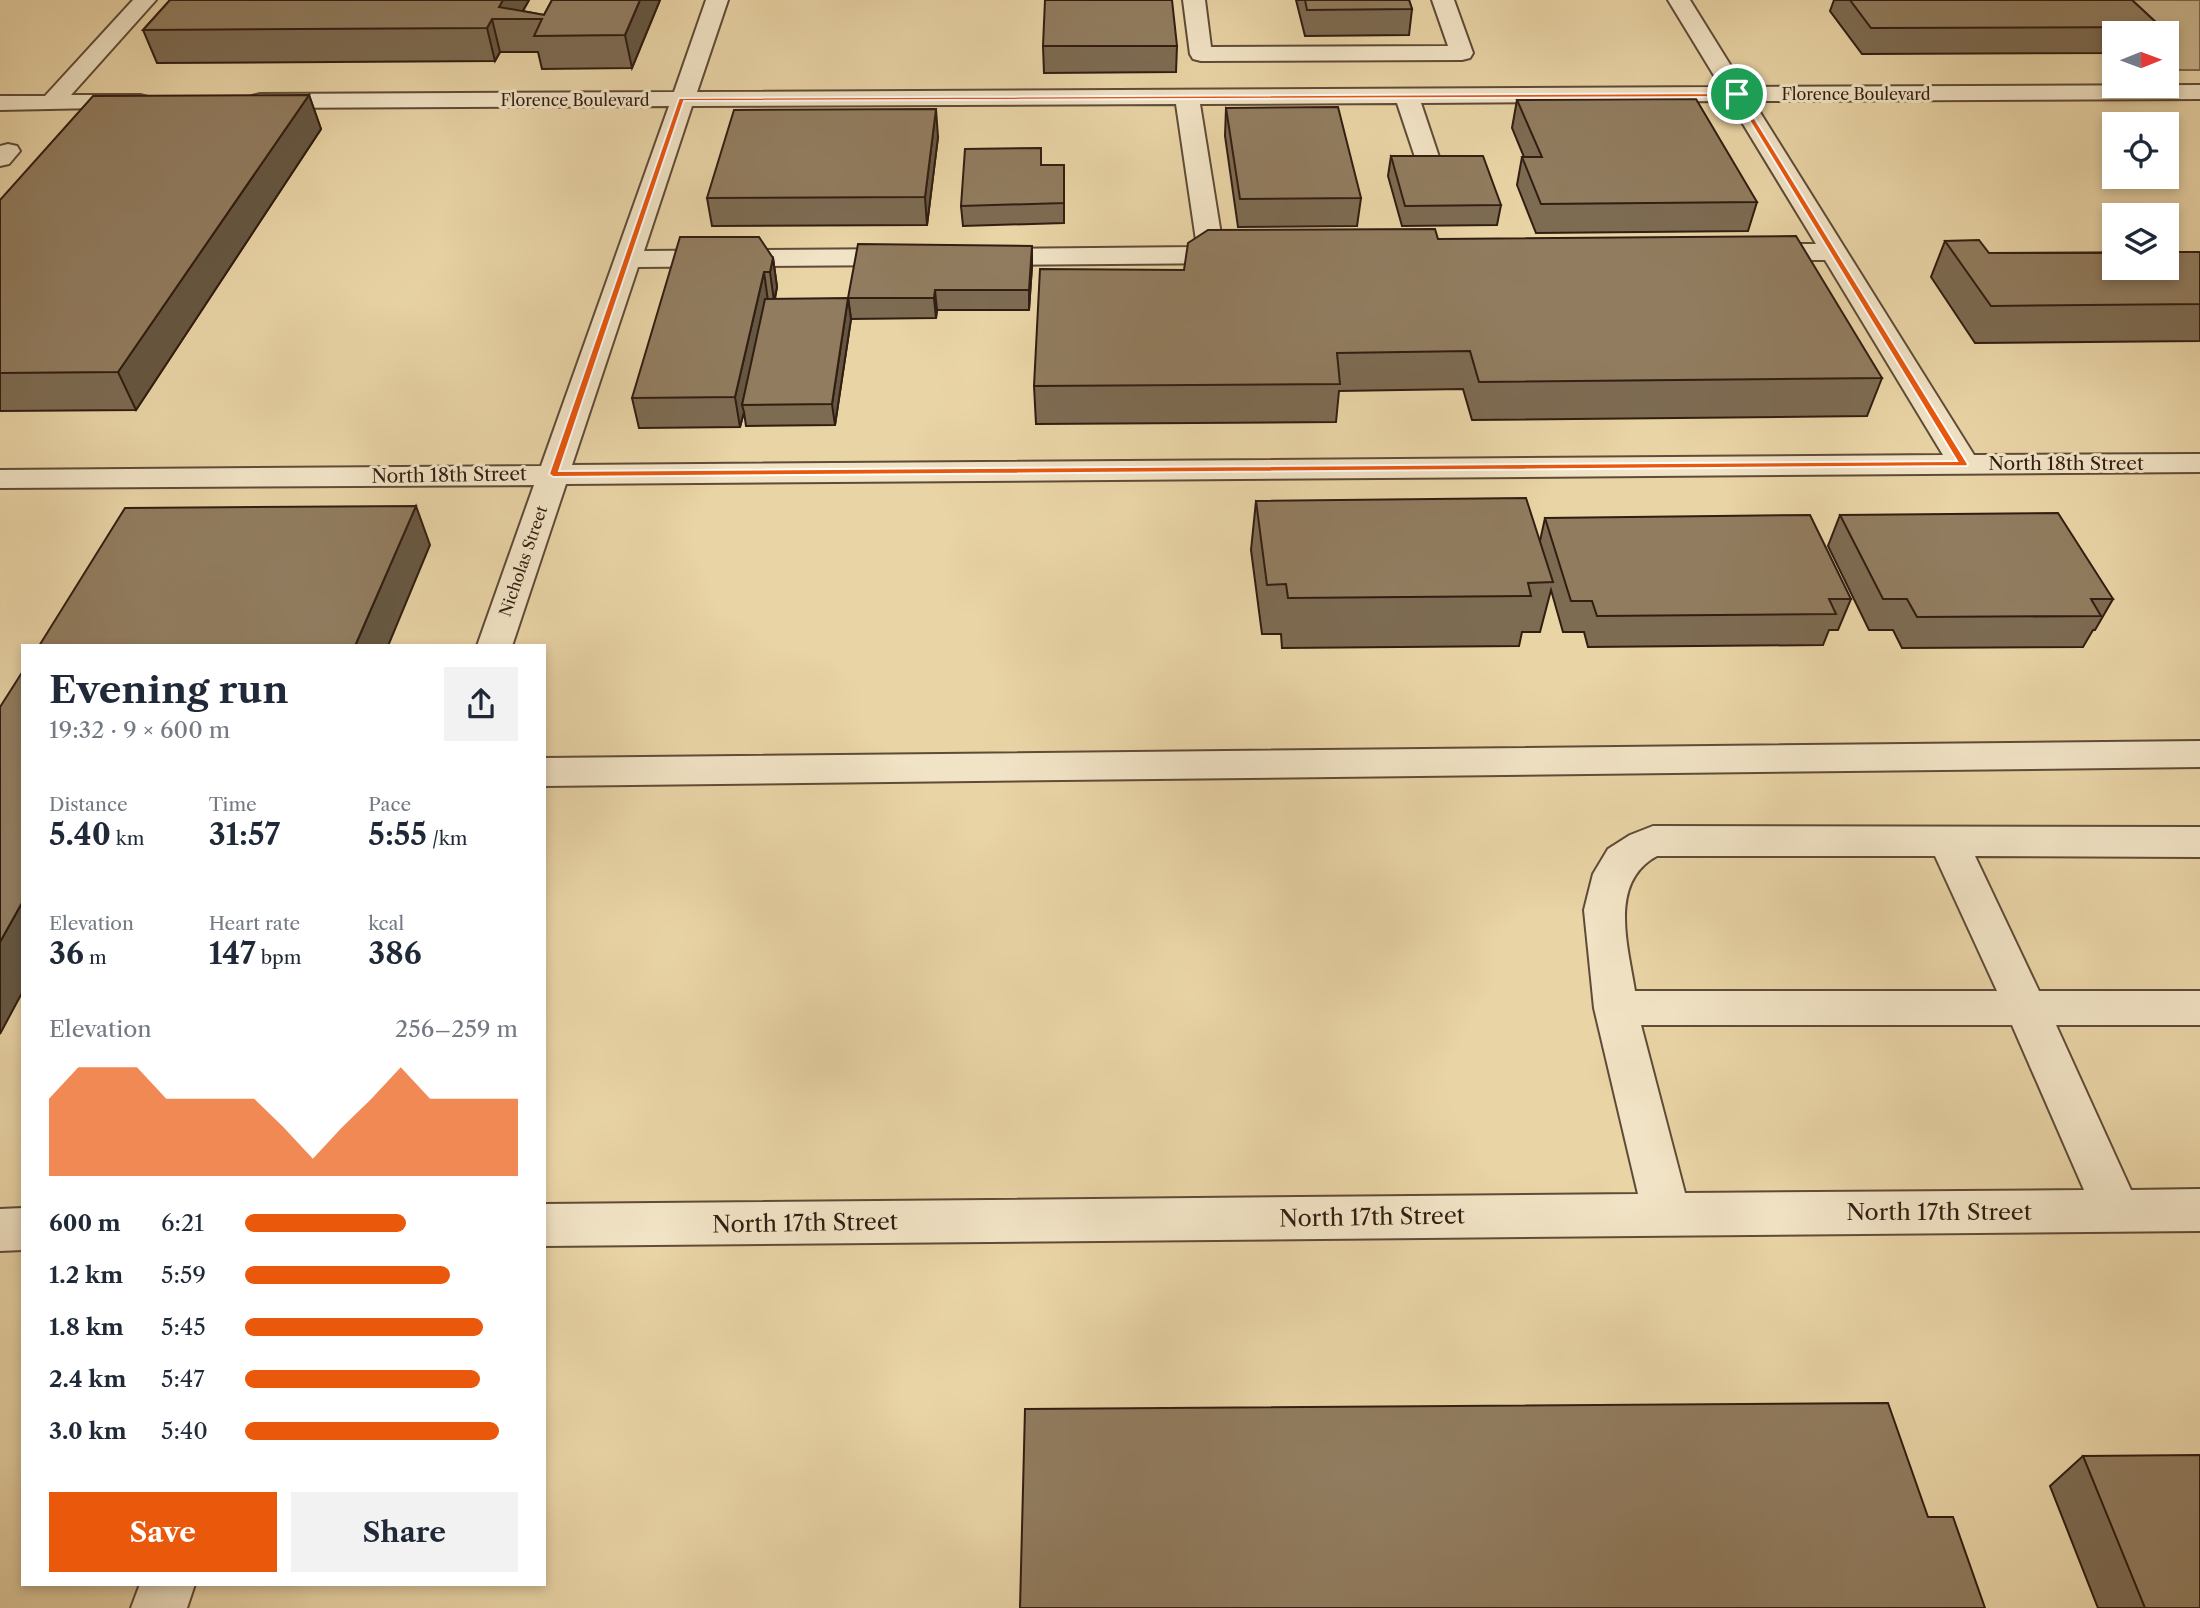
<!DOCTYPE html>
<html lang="en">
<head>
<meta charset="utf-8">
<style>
	:root { --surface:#fff; --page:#f2f2f3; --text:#1f2937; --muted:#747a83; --accent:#ea580c }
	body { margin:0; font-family:"Libre Caslon Text",serif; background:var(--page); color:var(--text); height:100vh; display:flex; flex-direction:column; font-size:26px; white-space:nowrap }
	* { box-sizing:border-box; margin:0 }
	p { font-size:23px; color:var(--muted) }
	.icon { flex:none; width:38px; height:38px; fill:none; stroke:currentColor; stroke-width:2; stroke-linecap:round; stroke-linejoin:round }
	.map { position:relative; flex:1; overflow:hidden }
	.details { position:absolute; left:21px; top:644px; width:525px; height:942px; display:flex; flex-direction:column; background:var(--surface); border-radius:0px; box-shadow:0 4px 10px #0003 }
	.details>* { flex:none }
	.needle { width:46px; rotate:89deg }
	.fabs { position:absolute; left:2102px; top:21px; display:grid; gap:14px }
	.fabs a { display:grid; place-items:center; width:77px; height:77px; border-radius:0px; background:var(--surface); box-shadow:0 4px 10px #0003; font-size:35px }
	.pin { position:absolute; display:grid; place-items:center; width:60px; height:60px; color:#fff; margin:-30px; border:4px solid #fff; border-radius:50%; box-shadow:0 2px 7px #0007 }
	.round { display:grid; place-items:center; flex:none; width:74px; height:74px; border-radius:0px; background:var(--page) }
	.headline { display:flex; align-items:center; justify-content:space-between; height:119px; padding:0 28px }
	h1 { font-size:38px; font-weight:700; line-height:52px }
	.stats { display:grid; grid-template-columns:repeat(3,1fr); gap:10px; height:119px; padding:7px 28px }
	.stats div { display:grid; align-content:center }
	.stats b { font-size:30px; font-weight:700 }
	.stats small { font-size:19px; font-weight:400 }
	.stats p { font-size:19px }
	.chart { height:196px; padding:14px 28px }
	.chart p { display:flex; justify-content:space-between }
	.chart svg { width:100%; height:126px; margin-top:7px; fill:var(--accent); opacity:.7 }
	.primary-button { display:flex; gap:14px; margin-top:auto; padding:14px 28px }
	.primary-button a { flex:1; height:80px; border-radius:0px; background:var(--accent); color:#fff; font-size:28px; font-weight:700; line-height:80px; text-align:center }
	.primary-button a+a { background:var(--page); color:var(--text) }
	ul { padding:0 28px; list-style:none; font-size:23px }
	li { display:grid; grid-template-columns:112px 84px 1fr; align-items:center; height:52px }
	li i { height:18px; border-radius:9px; background:var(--accent) }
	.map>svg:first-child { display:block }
</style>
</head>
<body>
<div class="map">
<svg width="2200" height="1608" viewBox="0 0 2200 1608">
	<rect width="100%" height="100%" fill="#e9d4a6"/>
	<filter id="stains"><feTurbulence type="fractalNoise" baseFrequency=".00286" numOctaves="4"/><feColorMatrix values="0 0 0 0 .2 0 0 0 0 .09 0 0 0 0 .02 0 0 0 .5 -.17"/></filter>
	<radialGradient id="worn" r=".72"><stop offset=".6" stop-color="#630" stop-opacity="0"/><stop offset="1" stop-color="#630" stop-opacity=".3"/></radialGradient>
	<polygon fill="#cab58d" stroke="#7e6950" stroke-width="2" points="2095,0 2200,0 2200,70 2167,70 2166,33 2129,33"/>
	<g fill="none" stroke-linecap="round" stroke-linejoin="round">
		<defs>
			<g id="minor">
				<polygon points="133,0 156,0 71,95 140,95 148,97 152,102 148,107 0,110 0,96 45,96"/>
				<path d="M706,0H728L697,92L1721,87L1668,0H1690L1744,87L2200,85V99L1753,101L1974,455L2200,454V472L566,484L512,646H477L534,485L0,488V470L541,466L669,106L260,108L252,106L248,101L252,96L260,94L674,92ZM1729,101L1816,244H1751L1742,246L1738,252L1742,258L1751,260H1825L1943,455L572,465L638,267L907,265L916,263L920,257L916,251L907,249L644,251L692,106L1176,104L1197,247L981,249L972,251L968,257L972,263L981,265L1240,263L1249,261L1253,255L1249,249L1223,247L1200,104L1397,103L1417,163L1420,168L1429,170L1438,168L1441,163L1421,103Z"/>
				<polygon points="1183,0 1205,0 1211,47 1448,46 1432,0 1454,0 1473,53 1470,58 1462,60 1201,61 1193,59 1190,54"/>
				<polygon points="8,144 17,146 20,151 9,164 0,166 0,146"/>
				<polygon points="2200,741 2200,767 544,786 544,758"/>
				<path d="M1653,826L2200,827V857L1975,856L2039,991H2200V1025H2056L2131,1190L2200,1189V1231L544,1246V1204L1638,1194L1594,1008L1584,910L1593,874L1608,849L1630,835ZM1657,856H1935L1997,991H1635C1628,946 1608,882 1657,856ZM1641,1025H2012L2084,1190L1685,1193Z"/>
				<polygon points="23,1208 23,1250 0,1251 0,1209"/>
				<polygon points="140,1584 195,1584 187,1608 131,1608"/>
			</g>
		</defs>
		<use href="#minor" stroke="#5f4b37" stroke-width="4"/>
		<use href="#minor" fill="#f1e3c5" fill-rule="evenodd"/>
	</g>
	<g fill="#7d6b52" stroke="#311d12" stroke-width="2">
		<polygon points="170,0 529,0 523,11 544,15 552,0 660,0 632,68 542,69 538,52 500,52 495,61 157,63 143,30"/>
		<polygon points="1296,0 1409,0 1412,9 1409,35 1305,36"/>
		<polygon points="1834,0 2132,0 2161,27 2158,33 2114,33 2114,53 1862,54 1830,11"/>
		<polygon points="1043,46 1177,46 1176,72 1044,73"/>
		<polygon points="309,95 321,129 136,410 0,411 0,200"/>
		<polygon points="1517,100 1757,202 1748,231 1536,233 1517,185 1522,157 1524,157 1512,128"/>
		<polygon points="1226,108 1361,198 1357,226 1238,227 1225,136"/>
		<polygon points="938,137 927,225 712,226 707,198"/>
		<polygon points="1391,156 1501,205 1497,225 1402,226 1388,176"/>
		<polygon points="1041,165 1064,165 1064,223 963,226 961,206"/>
		<polygon points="1438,239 1882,378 1867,416 1472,420 1463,389 1339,391 1336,422 1036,424 1034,386 1184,270"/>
		<polygon points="1945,241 1989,253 2200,252 2200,341 1975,343 1931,277"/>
		<polygon points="773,258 777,287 775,299 851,319 835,425 746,426 744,412 740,427 639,428 632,398"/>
		<polygon points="1032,266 1029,310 937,310 936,318 851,319 848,298"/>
		<polygon points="1256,501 1540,541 1545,518 1851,599 1838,630 1829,630 1823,645 1588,647 1584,632 1563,632 1551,590 1540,632 1522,632 1519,646 1282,648 1281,634 1262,634 1251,550"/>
		<polygon points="1840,515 2113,599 2095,630 2093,630 2083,647 1902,648 1893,630 1869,630 1828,546"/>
		<polygon points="2083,1456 2200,1608 2098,1608 2050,1486"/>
	</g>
	<g fill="#665742" stroke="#311d12" stroke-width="2">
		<polygon points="503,0 529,0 518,19 499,7"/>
		<polygon points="640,0 660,0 632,68 625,35"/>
		<polygon points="492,19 500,52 495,61 487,28"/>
		<polygon points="309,95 321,129 136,410 118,372"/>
		<polygon points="936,109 938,137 927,225 925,197"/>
		<polygon points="1032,246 1032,266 1029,310 1029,290"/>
		<polygon points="773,258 777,287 774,301 770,272"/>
		<polygon points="764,272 768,301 742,405 744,412 740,427 735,397"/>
		<polygon points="935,290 937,310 936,318 934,298"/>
		<polygon points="848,298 851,319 835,425 832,404"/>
		<polygon points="416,506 430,545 388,646 355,646"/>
		<polygon points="23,901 23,991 0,1034 0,942"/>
	</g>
	<g fill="#917c5f" stroke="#311d12" stroke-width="2">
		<polygon points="170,0 503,0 499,7 544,15 552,0 640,0 625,35 534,36 542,19 492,19 487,28 143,30"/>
		<polygon points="1045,0 1172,0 1177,46 1043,46"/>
		<polygon points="1305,0 1409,0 1412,9 1307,10"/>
		<polygon points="1850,0 2132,0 2161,27 1871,28"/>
		<polygon points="309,95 118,372 0,373 0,200 93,96"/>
		<polygon points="1696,99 1757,202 1541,204 1522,157 1542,157 1517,100"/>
		<polygon points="1338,107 1361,198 1240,199 1226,108"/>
		<polygon points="936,109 925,197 707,198 734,110"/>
		<polygon points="1041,148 1041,165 1064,165 1064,203 961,206 965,149"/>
		<polygon points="1391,156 1483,156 1501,205 1405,206"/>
		<polygon points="1435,229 1438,239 1796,236 1882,378 1479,382 1470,351 1337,353 1340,384 1034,386 1040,269 1184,270 1188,243 1208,230"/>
		<polygon points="680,237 759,237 773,258 770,272 764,272 735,397 632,398"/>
		<polygon points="1979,240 1989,253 2114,253 2114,268 2166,268 2166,252 2200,252 2200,304 1991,306 1945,241"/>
		<polygon points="858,244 1032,246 1029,290 935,290 934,298 848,298"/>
		<polygon points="848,298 832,404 742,405 765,299"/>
		<polygon points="1526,498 1553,582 1528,583 1531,596 1288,598 1286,584 1267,585 1256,501"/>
		<polygon points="416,506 355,646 39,646 125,508"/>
		<polygon points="2058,513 2113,599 2091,599 2101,616 1917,617 1907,599 1883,599 1840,515"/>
		<polygon points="1810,515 1851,599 1829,599 1836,614 1597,616 1592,601 1571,601 1545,518"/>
		<polygon points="23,671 23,901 0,942 0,707"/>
		<polygon points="1888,1403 1928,1517 1953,1517 1985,1608 1020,1608 1025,1409"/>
		<polygon points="2200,1455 2200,1608 2145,1608 2083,1456"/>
	</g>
	<path fill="#ea580c" stroke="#fff" stroke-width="2" fill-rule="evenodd" d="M1739,93L1968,464L1967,466L553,477L549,474L679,98ZM1735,97L1957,461L559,471L684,101Z"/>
	<g text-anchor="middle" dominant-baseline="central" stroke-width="6" stroke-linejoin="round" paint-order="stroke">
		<g font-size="16" fill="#311d12" stroke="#f1e3c5">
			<text x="1856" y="94">Florence Boulevard</text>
			<text x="575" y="100">Florence Boulevard</text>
			<text transform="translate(523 561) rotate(-71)">Nicholas Street</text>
		</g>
		<g font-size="19" fill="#311d12" stroke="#f1e3c5">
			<text x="2066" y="463">North 18th Street</text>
			<text transform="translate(449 475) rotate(-1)">North 18th Street</text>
		</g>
		<g font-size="23" fill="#311d12" stroke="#f1e3c5">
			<text x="1939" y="1212">North 17th Street</text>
			<text transform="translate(1372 1217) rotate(-1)">North 17th Street</text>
			<text transform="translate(805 1223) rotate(-1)">North 17th Street</text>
		</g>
	</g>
	<rect width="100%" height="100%" filter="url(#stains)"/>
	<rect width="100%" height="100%" fill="url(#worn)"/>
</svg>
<div class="fabs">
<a><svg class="needle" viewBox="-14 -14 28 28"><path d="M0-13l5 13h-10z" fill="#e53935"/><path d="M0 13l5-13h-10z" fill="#747a83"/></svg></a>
<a><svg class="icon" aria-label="locate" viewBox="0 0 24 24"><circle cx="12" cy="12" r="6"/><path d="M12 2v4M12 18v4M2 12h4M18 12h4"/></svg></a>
<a><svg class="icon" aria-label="layers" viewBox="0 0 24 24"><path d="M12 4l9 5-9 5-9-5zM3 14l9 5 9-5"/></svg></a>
</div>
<div class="pin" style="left:1737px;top:94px;background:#1e9e55"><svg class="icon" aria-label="arrive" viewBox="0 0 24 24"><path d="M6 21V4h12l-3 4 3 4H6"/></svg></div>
<section class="details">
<div class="headline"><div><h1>Evening run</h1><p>19:32 · 9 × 600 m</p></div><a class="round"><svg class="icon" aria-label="share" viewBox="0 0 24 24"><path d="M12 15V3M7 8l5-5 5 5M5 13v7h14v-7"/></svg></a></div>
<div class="stats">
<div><p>Distance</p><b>5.40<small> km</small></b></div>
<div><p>Time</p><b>31:57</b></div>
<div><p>Pace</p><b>5:55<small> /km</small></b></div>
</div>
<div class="stats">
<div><p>Elevation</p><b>36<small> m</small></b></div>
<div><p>Heart rate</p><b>147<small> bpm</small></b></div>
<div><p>kcal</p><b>386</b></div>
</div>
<div class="chart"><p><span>Elevation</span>256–259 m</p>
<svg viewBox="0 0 160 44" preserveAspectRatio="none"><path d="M0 44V17L10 6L20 6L30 6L40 17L50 17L60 17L70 17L80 27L90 38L100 27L110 17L120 6L130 17L140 17L150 17L160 17V44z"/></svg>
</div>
<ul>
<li><b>600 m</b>6:21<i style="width:59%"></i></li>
<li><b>1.2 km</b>5:59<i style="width:75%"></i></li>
<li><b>1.8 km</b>5:45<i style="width:87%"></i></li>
<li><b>2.4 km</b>5:47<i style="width:86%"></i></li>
<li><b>3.0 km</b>5:40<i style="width:93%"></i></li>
</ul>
<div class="primary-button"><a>Save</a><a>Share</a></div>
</section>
</div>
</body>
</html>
